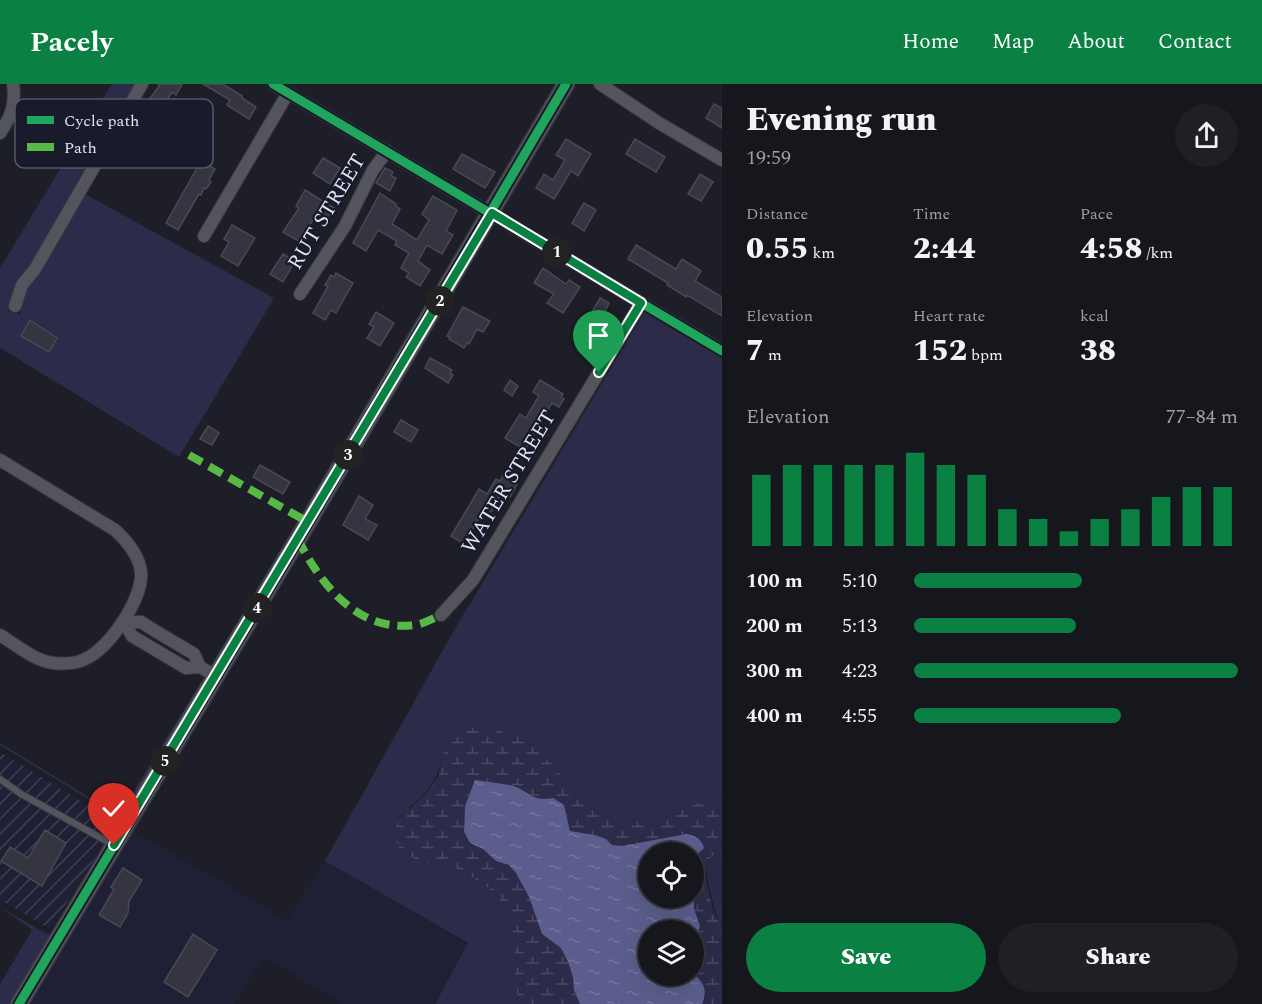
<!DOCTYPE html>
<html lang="en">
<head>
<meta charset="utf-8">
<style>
	:root { --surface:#16161d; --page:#1f1f26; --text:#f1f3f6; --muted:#9e9fa4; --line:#35353b; --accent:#0b8043 }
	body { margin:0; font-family:Spectral,serif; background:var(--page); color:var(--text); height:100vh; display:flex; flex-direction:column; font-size:22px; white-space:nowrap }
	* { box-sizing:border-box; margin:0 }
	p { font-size:20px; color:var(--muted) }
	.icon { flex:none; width:33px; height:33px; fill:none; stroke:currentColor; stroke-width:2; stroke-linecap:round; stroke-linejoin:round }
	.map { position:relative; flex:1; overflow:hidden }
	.drawer { display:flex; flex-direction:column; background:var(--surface); width:540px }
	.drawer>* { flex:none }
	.controls { position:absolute; left:638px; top:758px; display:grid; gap:12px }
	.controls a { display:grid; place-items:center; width:66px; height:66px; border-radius:50%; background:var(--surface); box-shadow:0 6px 24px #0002,0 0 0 2px var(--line); font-size:30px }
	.pin { position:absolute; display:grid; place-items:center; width:51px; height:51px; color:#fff; margin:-62px -26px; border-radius:50% 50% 50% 0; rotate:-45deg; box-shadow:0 0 6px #0007 }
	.pin .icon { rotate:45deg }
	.km { position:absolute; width:30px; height:30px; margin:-15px; border-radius:50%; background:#222; color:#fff; font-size:16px; line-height:30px; text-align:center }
	.round { display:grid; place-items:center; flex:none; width:63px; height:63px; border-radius:32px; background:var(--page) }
	.headline { display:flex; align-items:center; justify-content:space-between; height:102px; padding:0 24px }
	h1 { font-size:33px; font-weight:800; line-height:45px }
	.stats { display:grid; grid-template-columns:repeat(3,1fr); gap:9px; height:102px; padding:6px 24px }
	.stats div { display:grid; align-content:center }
	.stats b { font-size:30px; font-weight:800 }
	.stats small { font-size:16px; font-weight:400 }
	.stats p { font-size:16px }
	.chart { height:168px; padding:12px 24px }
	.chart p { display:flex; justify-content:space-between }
	.chart svg { width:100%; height:108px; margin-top:6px; stroke:var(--accent); stroke-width:6 }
	.action { display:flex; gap:12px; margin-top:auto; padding:12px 24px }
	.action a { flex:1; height:69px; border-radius:36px; background:var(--accent); color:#fff; font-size:24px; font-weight:800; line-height:69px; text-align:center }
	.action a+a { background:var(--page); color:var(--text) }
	ul { padding:0 24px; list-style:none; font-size:20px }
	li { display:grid; grid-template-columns:96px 72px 1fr; align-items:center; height:45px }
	li i { height:15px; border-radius:8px; background:var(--accent) }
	header { display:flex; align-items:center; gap:36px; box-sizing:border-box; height:84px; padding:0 30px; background:var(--accent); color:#fff }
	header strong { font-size:28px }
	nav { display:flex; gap:33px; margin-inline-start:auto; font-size:21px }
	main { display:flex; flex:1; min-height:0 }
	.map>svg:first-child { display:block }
</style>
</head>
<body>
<header>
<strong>Pacely</strong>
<nav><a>Home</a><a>Map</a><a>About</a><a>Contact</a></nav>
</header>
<main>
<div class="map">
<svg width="722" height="920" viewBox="0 0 722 920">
	<defs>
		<pattern id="industrial-furrows" width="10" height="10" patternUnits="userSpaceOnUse" patternTransform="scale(1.5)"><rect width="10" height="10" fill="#1f2035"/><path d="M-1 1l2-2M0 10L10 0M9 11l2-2" fill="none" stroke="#3f4053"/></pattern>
		<pattern id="wetland-marsh" width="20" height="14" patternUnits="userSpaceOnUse" patternTransform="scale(1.5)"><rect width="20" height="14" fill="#2c2c4a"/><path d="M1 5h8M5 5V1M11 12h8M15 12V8" fill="none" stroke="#4a4a65"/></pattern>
		<pattern id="water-ripples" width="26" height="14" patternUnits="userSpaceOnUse" patternTransform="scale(1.5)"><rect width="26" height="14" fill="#5b5d8c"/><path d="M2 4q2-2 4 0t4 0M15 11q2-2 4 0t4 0" fill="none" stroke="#72749d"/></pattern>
	</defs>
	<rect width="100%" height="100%" fill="#1d1e27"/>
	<polygon fill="#1f2035" points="131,745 287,836 325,777 468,860 435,920 343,920 264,873 234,920 26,920"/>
	<polygon fill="url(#industrial-furrows)" points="0,668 117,739 50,845 0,816"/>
	<g fill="#2c2c4a">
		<polygon points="112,0 135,0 30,181 16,200 8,227 20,230 27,204 40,188 85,110 274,214 179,373 0,264 0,184"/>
		<path d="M644,229L722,275V711L704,716L659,737L615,738L585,722L565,700L555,682L546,673H442C437,698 428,707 409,724L424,779C433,780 443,780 452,782C472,787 504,813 511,833C515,845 515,862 516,875C517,891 513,905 522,920H435L468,859L325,777L453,548Z"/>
		<polygon points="199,602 121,735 0,661 0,659 115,729 120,729"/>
		<path d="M722,761V842C715,830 714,823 711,810C705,785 703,781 722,761Z"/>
		<polygon points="0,823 47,850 53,849 11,920 0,920 0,900 31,848 31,845"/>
	</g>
	<polygon fill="url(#wetland-marsh)" points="480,641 526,655 555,682 565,700 585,722 615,738 659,737 704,716 722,711 722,761 709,776 705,792 714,829 722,842 722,920 702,920 706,912 700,895 693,889 693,859 697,852 700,842 694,825 694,774 701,768 686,750 622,762 612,761 606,755 594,751 570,747 564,721 541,716 526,710 518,704 475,696 465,722 464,749 470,759 483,765 496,777 509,781 516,789 529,813 542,850 561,864 568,878 573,893 574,906 580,920 522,920 518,913 515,899 516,878 511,832 497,812 484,800 454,783 424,779 401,768 394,751 399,735 428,707 439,691 442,673 449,660 463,648"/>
	<path fill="url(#water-ripples)" fill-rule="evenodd" d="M475,696C488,698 501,699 513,702C531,708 531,718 553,714L564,721L570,747L595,751L606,755L612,761L622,762L686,750C696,752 701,754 704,764L694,774V825L700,842L697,852L693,859V846H648V891H693V889C704,898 708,907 702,920H580L574,906L573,893L568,878L561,864L542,850L529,813L516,789L509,781L496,777L483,765L470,759L464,748L465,722ZM648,768H693V813H648Z"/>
	<g fill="#353542" stroke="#484951" stroke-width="1.5">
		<polygon points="158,0 182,0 176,11 172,8 161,25 148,17 160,1"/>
		<polygon points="203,0 223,0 242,12 242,14 256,23 249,35 227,21 230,16"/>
		<polygon points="714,20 722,24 722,44 706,34"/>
		<polygon points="566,55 591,70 578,92 571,87 554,115 536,104 544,90 553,96 565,76 556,71"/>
		<polygon points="635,55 665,73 656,88 626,70"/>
		<polygon points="462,70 495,88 485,104 453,85"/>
		<polygon points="323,74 340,84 330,100 313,89"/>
		<polygon points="201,77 215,85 209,96 211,98 206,105 204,104 201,111 199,110 178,146 166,139"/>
		<polygon points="385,84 393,88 391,92 396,94 390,107 376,99"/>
		<polygon points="700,90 713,98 701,117 688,110"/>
		<polygon points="305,106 334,124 328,133 323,129 321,132 317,130 307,145 310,147 302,159 283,148 299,124 296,122"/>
		<polygon points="380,109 396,120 396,122 400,125 392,140 417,156 429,136 422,130 433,112 457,126 446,147 453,151 442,170 427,161 418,177 430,186 420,202 406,193 409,189 401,184 409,169 395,161 397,157 378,146 366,167 353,159"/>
		<polygon points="584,119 596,126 584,147 572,139"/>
		<polygon points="232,141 255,154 238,182 221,172 229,158 224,155"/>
		<polygon points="636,161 676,185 682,175 701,187 695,197 722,213 722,232 687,211 686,213 667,201 668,199 628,175"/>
		<polygon points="283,170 295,177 283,198 270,190"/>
		<polygon points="543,184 566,200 569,196 580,203 563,229 547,219 554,210 534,199"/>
		<polygon points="336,189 353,199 336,229 331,226 325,236 313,229 328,202 325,201 331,191 334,193"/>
		<polygon points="600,214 609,219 605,228 609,231 608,238 610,239 605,247 587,236"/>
		<polygon points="463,223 490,237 483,248 477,245 469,260 467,259 464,264 449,255 450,253 447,252"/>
		<polygon points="376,228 394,239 380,262 367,254 374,243 369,240"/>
		<polygon points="30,236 57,254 49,268 21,252"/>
		<polygon points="430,274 452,286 450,289 453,291 448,299 425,284"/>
		<polygon points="510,296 518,302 512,312 504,306"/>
		<polygon points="540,296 563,310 561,313 564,315 559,323 552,319 525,366 505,354 520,330 526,334 539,312 533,308"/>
		<polygon points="401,336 418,346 411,358 394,348"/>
		<polygon points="208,342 219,349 212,361 200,355"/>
		<polygon points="260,381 290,398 283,410 253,393"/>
		<polygon points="503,392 517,400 510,413 502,409 491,428 485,424 464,460 451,452 479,405 487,410 496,395 500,397"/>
		<polygon points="359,412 373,421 365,435 377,441 368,456 343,441"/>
		<polygon points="45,746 66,759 42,802 1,777 10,763 28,774"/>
		<polygon points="123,784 142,796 129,817 128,829 120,843 99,831 114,805 111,803"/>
		<polygon points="193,850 217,866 188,913 164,898"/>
	</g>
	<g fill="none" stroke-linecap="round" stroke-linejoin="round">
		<defs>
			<polyline id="lane" points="0,695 21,710 114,761"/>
			<g id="street">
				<polyline points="273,0 722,267"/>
				<polyline points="600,0 659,39 722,76"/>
				<path d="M0,49C11,33 16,20 13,0"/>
				<polyline points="204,152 288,9"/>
				<polyline points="300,210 345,142 373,86 387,67"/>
				<polyline points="15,222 22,201 35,185 142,0"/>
				<path d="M0,376L115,446C127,457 139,471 141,488C143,515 109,565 85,575C76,580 63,580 53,579C35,577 16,561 0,551"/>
				<polyline points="441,531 473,496 641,219"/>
				<polyline points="124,538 141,538 157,548 194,570 200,583 216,592"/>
				<polyline points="124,538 132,552 186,584 200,583"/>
			</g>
			<polyline id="secondary" points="19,920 298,455 566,0"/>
		</defs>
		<use href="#lane" stroke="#383940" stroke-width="8"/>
		<use href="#street" stroke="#383940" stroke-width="14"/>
		<use href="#secondary" stroke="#383940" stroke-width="19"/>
		<use href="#lane" stroke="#54545d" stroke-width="6"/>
		<use href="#street" stroke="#54545d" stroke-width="12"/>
		<use href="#secondary" stroke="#54545d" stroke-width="16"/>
		<g stroke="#58b947" stroke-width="8" stroke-dasharray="15 8" stroke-linecap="butt">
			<polyline points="189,371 308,438"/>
			<path d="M298,455C321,502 361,552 420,540C427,538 434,534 441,531"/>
		</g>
		<defs>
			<g id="cycleway">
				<polyline points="273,0 722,267"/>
				<polyline points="19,920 298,455 566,0"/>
			</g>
		</defs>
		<use href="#cycleway" stroke="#191a2b" stroke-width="13"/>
		<use href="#cycleway" stroke="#20a55d" stroke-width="9"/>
	</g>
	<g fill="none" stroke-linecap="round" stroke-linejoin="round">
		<defs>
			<polyline id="route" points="114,761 492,129 641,219 599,288"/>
		</defs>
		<use href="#route" stroke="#fff" stroke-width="12"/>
		<use href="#route" stroke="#0b8043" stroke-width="8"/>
	</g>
	<g text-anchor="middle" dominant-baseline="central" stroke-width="4.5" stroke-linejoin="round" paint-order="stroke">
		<g font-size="21" fill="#e3e4f1" stroke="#191a2b">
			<text transform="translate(327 128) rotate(-59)">RUT STREET</text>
			<text transform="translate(509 398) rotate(-59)">WATER STREET</text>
		</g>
	</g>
	<rect x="15" y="15" width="198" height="69" rx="9" fill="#191a2b" stroke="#565766" stroke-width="1.5"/>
	<rect x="27" y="32" width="27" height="8" fill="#20a55d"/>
	<rect x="27" y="59" width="27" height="8" fill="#58b947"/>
	<g font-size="16" fill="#e3e4f1">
		<text x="64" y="42">Cycle path</text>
		<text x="64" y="69">Path</text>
	</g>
</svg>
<div class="controls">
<a><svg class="icon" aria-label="locate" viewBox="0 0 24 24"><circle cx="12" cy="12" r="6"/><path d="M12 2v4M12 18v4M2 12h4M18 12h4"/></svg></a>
<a><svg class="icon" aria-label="layers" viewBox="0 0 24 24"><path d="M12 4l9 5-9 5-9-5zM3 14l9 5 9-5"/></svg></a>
</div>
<div class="pin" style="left:599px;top:288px;background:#1e9e55"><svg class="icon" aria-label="arrive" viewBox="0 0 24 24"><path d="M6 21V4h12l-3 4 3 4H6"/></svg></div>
<div class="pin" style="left:114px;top:761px;background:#d93025"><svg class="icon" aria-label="check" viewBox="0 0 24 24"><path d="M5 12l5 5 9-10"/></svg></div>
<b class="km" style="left:557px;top:168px">1</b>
<b class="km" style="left:440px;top:217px">2</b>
<b class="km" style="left:348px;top:371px">3</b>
<b class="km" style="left:257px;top:524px">4</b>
<b class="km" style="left:165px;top:677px">5</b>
</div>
<section class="drawer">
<div class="headline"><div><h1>Evening run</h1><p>19:59</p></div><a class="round"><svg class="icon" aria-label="share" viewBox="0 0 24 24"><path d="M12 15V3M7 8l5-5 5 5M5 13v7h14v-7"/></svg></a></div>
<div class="stats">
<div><p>Distance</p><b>0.55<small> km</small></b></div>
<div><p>Time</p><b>2:44</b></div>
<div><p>Pace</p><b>4:58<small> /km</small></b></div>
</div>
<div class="stats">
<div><p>Elevation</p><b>7<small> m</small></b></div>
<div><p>Heart rate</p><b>152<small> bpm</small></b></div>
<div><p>kcal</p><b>38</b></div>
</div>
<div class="chart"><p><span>Elevation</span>77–84 m</p>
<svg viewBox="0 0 160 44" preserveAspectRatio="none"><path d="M5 44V15M15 44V11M25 44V11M35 44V11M45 44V11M55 44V6M65 44V11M75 44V15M85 44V29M95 44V33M105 44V38M115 44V33M125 44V29M135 44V24M145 44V20M155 44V20"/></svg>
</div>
<ul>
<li><b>100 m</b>5:10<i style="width:52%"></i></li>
<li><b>200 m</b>5:13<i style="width:50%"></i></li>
<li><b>300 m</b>4:23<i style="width:100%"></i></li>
<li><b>400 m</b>4:55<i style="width:64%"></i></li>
</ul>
<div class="action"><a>Save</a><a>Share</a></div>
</section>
</main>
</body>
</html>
